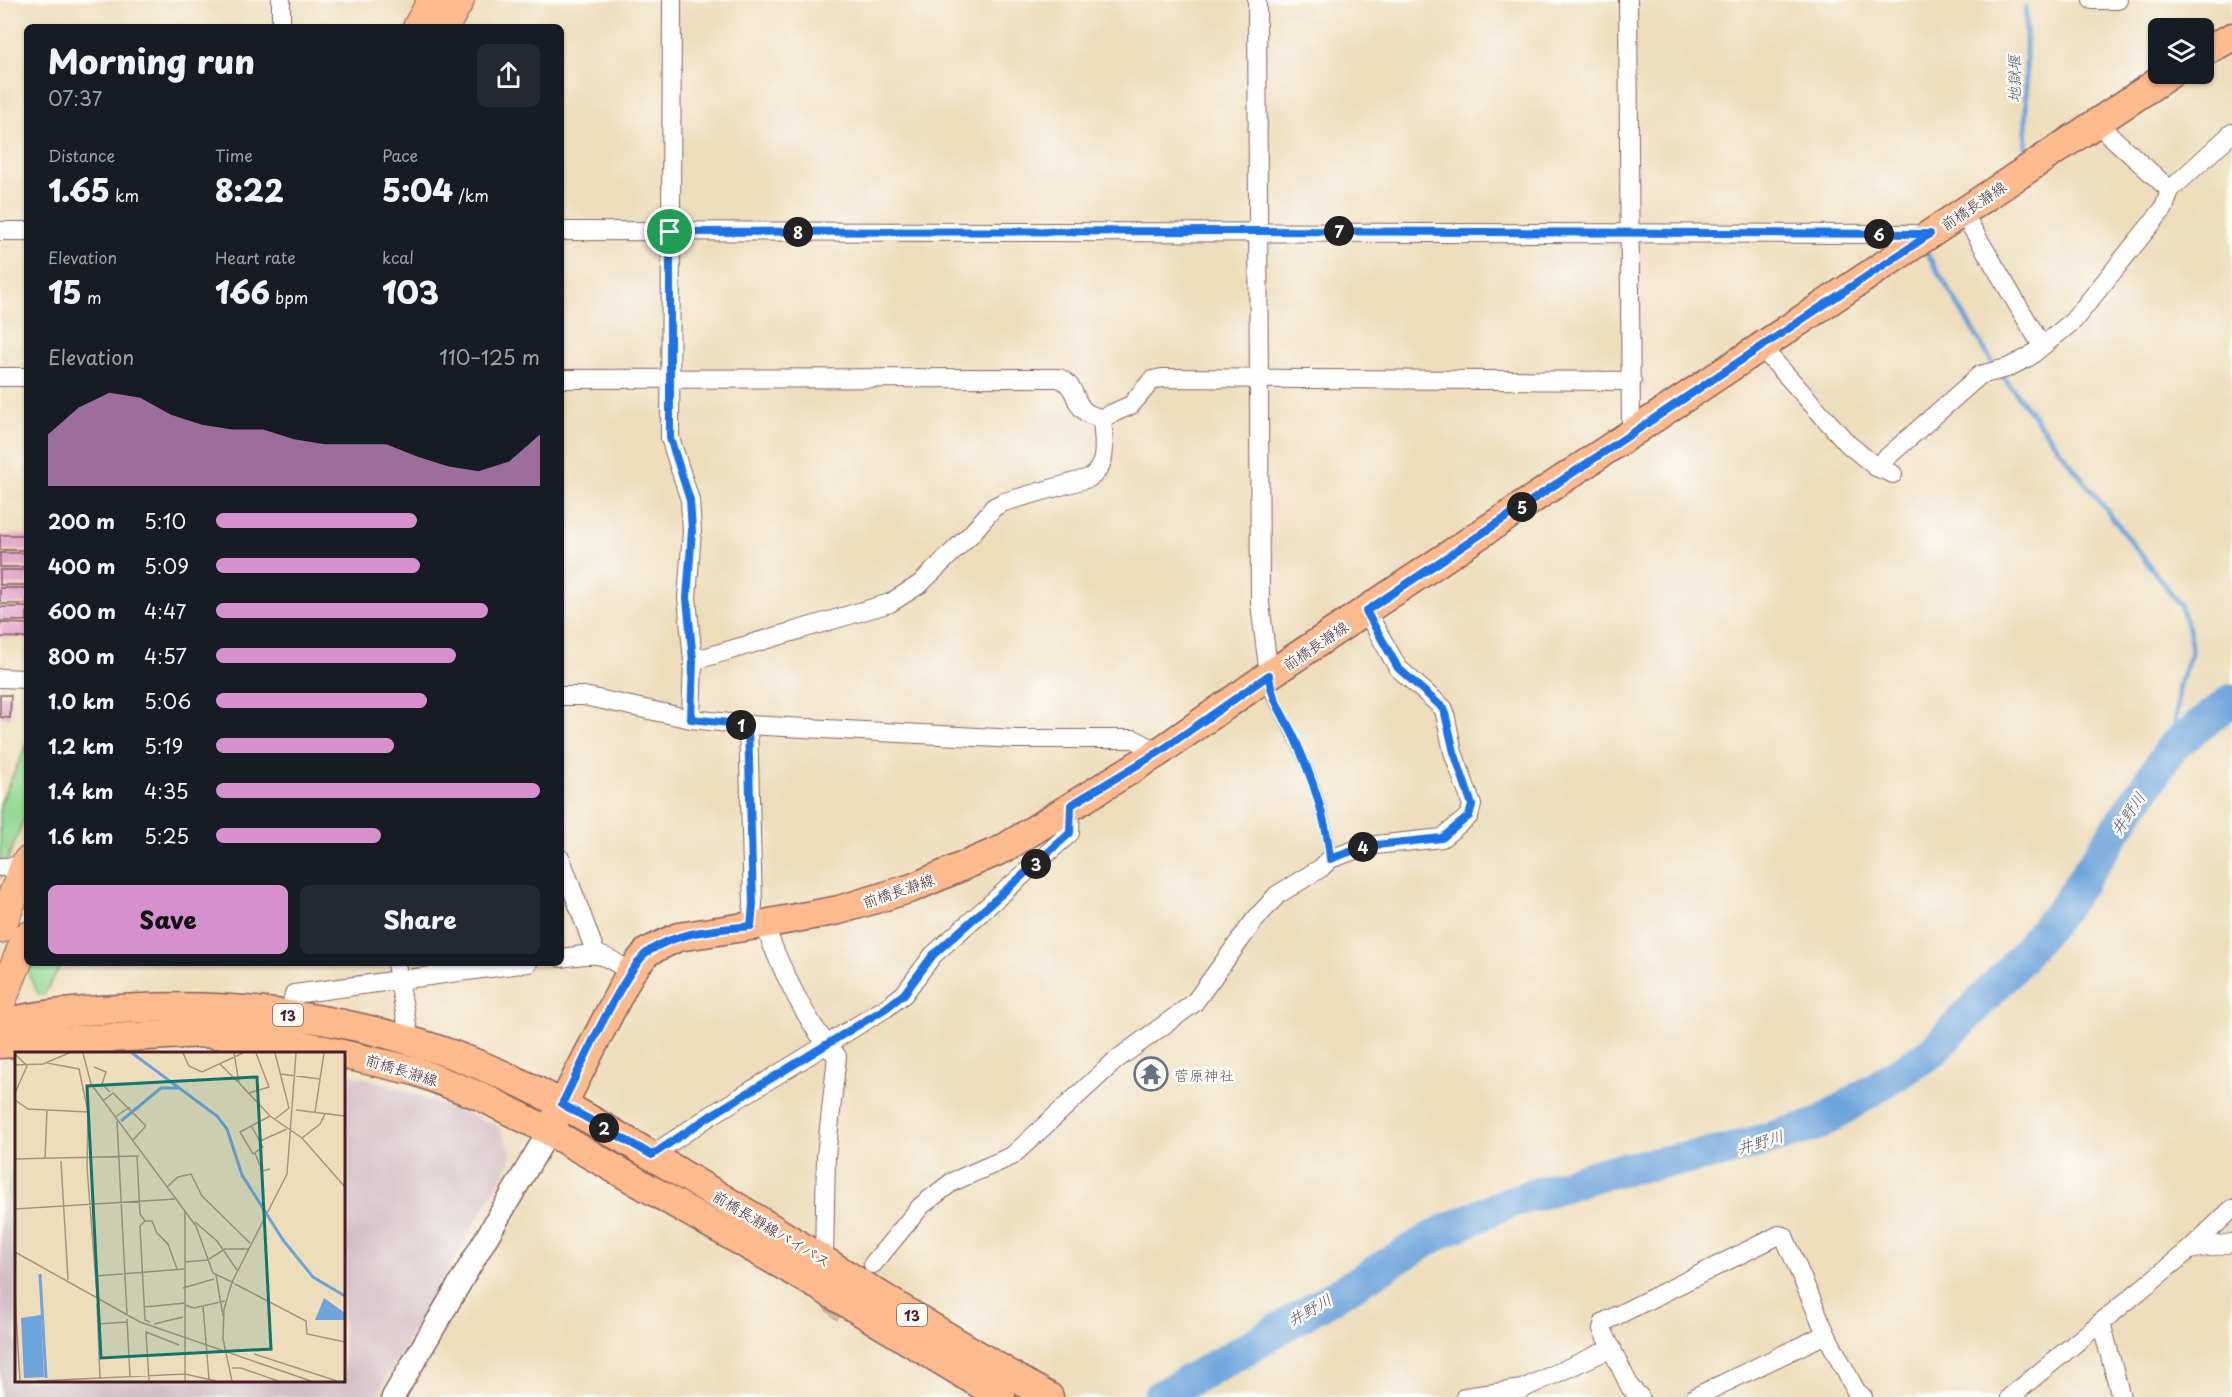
<!DOCTYPE html>
<html lang="en">
<head>
<meta charset="utf-8">
<style>
	:root { --surface:#171b24; --page:#242831; --text:#f1f3f6; --muted:#9ea1a6; --accent:#d690ce }
	body { margin:0; font-family:"Playpen Sans","Klee One",sans-serif; background:var(--page); color:var(--text); height:100vh; display:flex; flex-direction:column; font-size:22px; white-space:nowrap }
	* { box-sizing:border-box; margin:0 }
	p { font-size:20px; color:var(--muted) }
	.icon { flex:none; width:33px; height:33px; fill:none; stroke:currentColor; stroke-width:2; stroke-linecap:round; stroke-linejoin:round }
	.map { position:relative; flex:1; overflow:hidden }
	.panel { position:absolute; left:24px; top:24px; width:540px; height:942px; display:flex; flex-direction:column; background:var(--surface); border-radius:9px; box-shadow:0 2px 4px #0004 }
	.panel>* { flex:none }
	.buttons { position:absolute; left:2148px; top:18px; display:grid; gap:12px }
	.buttons a { display:grid; place-items:center; width:66px; height:66px; border-radius:9px; background:var(--surface); box-shadow:0 2px 4px #0004; font-size:30px }
	.pin { position:absolute; display:grid; place-items:center; width:51px; height:51px; color:#fff; margin:-26px; border:3px solid #fff; border-radius:50%; box-shadow:0 2px 6px #0007 }
	.km { position:absolute; width:30px; height:30px; margin:-15px; border-radius:50%; background:#222; color:#fff; font-size:16px; line-height:30px; text-align:center }
	.round { display:grid; place-items:center; flex:none; width:63px; height:63px; border-radius:9px; background:var(--page) }
	.overview { display:flex; align-items:center; justify-content:space-between; height:102px; padding:0 24px }
	h1 { font-size:33px; font-weight:800; line-height:45px }
	.metrics { display:grid; grid-template-columns:repeat(3,1fr); gap:9px; height:102px; padding:6px 24px }
	.metrics div { display:grid; align-content:center }
	.metrics b { font-size:30px; font-weight:800 }
	.metrics small { font-size:16px; font-weight:400 }
	.metrics p { font-size:16px }
	.chart { height:168px; padding:12px 24px }
	.chart p { display:flex; justify-content:space-between }
	.chart svg { width:100%; height:108px; margin-top:6px; fill:var(--accent); opacity:.7 }
	.cta { display:flex; gap:12px; margin-top:auto; padding:12px 24px }
	.cta a { flex:1; height:69px; border-radius:9px; background:var(--accent); color:#111; font-size:24px; font-weight:800; line-height:69px; text-align:center }
	.cta a+a { background:var(--page); color:var(--text) }
	ul { padding:0 24px; list-style:none; font-size:20px }
	li { display:grid; grid-template-columns:96px 72px 1fr; align-items:center; height:45px }
	li i { height:15px; border-radius:8px; background:var(--accent) }
	.map>svg:first-child { display:block }
</style>
</head>
<body>
<div class="map">
<svg width="2232" height="1397" viewBox="0 0 2232 1397">
	<rect width="100%" height="100%" fill="#fdfcf7"/>
	<filter id="ink" filterUnits="userSpaceOnUse"><feTurbulence type="fractalNoise" baseFrequency=".0167" numOctaves="2"/><feDisplacementMap in="SourceGraphic" scale="12" xChannelSelector="R" yChannelSelector="G"/><feConvolveMatrix kernelMatrix="1 2 1 2 8 2 1 2 1" color-interpolation-filters="sRGB"/></filter>
	<filter id="wash" filterUnits="userSpaceOnUse"><feTurbulence type="fractalNoise" baseFrequency=".008" numOctaves="4" result="noise"/><feDisplacementMap in="SourceGraphic" scale="24" xChannelSelector="R" yChannelSelector="G"/><feGaussianBlur stdDeviation="1.35" result="paint"/><feColorMatrix in="noise" values="0 0 0 0 0 0 0 0 0 0 0 0 0 0 0 0 0 1.4 0 .05"/><feComposite in="paint" operator="in"/></filter>
	<g filter="url(#wash)">
		<rect width="100%" height="100%" fill="#edddbb"/>
		<polygon fill="#d2bec5" points="344,1073 384,1083 499,1126 511,1152 510,1162 376,1397 0,1397 0,1212 8,1188 16,1143 16,1380 344,1380"/>
		<g fill="#94da94" stroke="#6f7c60" stroke-width="1.5">
			<polygon points="27,743 27,811 0,879 0,804"/>
			<polygon points="31,963 62,963 44,995 39,995 28,973"/>
		</g>
		<g fill="none" stroke-linecap="round" stroke-linejoin="round">
			<g stroke="#6da4dc" stroke-width="5">
				<polyline points="2026,151 2026,7"/>
				<polyline points="1928,255 1995,367"/>
				<polyline points="2001,374 2180,605 2190,632 2191,653 2179,685 2173,746"/>
			</g>
			<polyline stroke="#6da4dc" stroke-width="33" points="1159,1397 1244,1350 1438,1234 1505,1204 1607,1172 1722,1152 1819,1124 1932,1052 2013,967 2064,907 2173,746 2232,700"/>
		</g>
		<g id="blocks">
			<g fill="#e3a8ca">
				<rect x="0" y="535" width="27" height="15"/>
				<rect x="0" y="553" width="27" height="14"/>
				<rect x="0" y="570" width="27" height="15"/>
				<rect x="0" y="588" width="27" height="16"/>
				<rect x="0" y="607" width="27" height="14"/>
				<polygon points="0,623 27,624 27,638 0,637"/>
				<polygon points="0,695 11,695 10,718 0,717"/>
			</g>
		</g>
	</g>
	<g filter="url(#ink)">
		<use href="#blocks" fill-opacity="0" stroke="#83625d" stroke-width="1.5"/>
		<g fill="none" stroke-linecap="round" stroke-linejoin="round">
			<polyline stroke="#ccb79e" stroke-width="18" stroke-dasharray="18 9" stroke-linecap="butt" points="830,1315 849,1293"/>
			<defs>
				<path id="service" d="M1269,681L1270,693C1298,743 1326,800 1330,859"/>
				<g id="minor">
					<polyline points="281,0 281,27"/>
					<polyline points="672,0 670,438 690,500 692,531 687,598 693,661 691,719"/>
					<polyline points="1257,0 1260,604 1269,675"/>
					<polyline points="1628,0 1631,434"/>
					<polyline points="2092,0 2118,0"/>
					<polyline points="2170,190 2232,133"/>
					<polyline points="1963,213 2042,346"/>
					<polyline points="0,231 27,231"/>
					<polyline points="561,231 1927,234"/>
					<polyline points="1762,348 1848,444 1876,467 1893,474"/>
					<polyline points="0,377 27,377"/>
					<path d="M561,379L1059,378C1083,389 1068,412 1102,418L1131,405L1152,380L1162,378L1632,381"/>
					<polyline points="1876,467 1980,375 2007,368 2029,357 2073,321 2164,208 2170,190 2095,122"/>
					<path d="M693,661L890,603L920,584L972,533L994,507L1004,502L1089,478C1110,465 1103,440 1102,418"/>
					<polyline points="0,678 27,679"/>
					<polyline points="561,696 584,696 691,719 748,725 1016,739 1134,739 1159,752"/>
					<polyline points="748,725 753,904 751,926"/>
					<polyline points="561,859 596,954"/>
					<polyline points="0,867 27,866"/>
					<path d="M764,924C779,964 807,1026 837,1056L826,1156L824,1259"/>
					<path d="M561,958C596,953 601,950 630,973"/>
					<polyline points="396,963 410,1041"/>
					<polyline points="289,1015 294,994 528,963"/>
					<polyline points="652,1155 710,1116 886,1008 904,994 933,955 1070,833 1071,805"/>
					<polyline points="2189,1250 2232,1209"/>
					<polyline points="873,1264 921,1206 952,1182 1012,1156 1116,1060 1194,1003 1254,921 1277,895 1321,868 1330,859 1366,846 1442,838 1469,816 1472,805 1453,752 1444,709 1398,668 1366,611"/>
					<polyline points="2101,1322 2121,1397"/>
					<polyline points="1465,1397 1522,1389 1612,1348"/>
					<polyline points="1640,1397 1630,1387 1602,1329 1604,1322 1779,1235 1784,1236 1826,1334 1856,1391 1863,1397"/>
					<polyline points="1695,1397 1826,1334"/>
					<polyline points="2010,1397 2189,1250 2232,1243"/>
				</g>
				<polyline id="tertiary" points="393,1397 549,1131"/>
				<g id="primary">
					<polyline points="2204,52 2232,37"/>
					<path d="M0,1024C46,1012 95,1010 143,1008C259,1003 379,1023 487,1068C561,1099 630,1143 699,1184C816,1254 930,1329 1049,1397"/>
					<polyline points="0,1044 204,1033 285,1041 415,1071 480,1096 549,1131 817,1285 1001,1397"/>
					<polyline points="549,1131 630,973 647,952 678,937 764,924 839,910 912,888 1003,849 1159,752 1269,675 2170,74"/>
				</g>
				<g id="trunk">
					<polyline points="418,27 433,0"/>
					<polyline points="444,27 459,0"/>
					<polyline points="0,928 27,862"/>
					<polyline points="0,1003 27,937"/>
				</g>
			</defs>
			<use href="#service" stroke="#83625d" stroke-width="11"/>
			<use href="#minor" stroke="#83625d" stroke-width="20"/>
			<use href="#tertiary" stroke="#83625d" stroke-width="25"/>
			<use href="#primary" stroke="#83625d" stroke-width="31"/>
			<use href="#trunk" stroke="#83625d" stroke-width="32"/>
			<use href="#service" stroke="#fff" stroke-width="9"/>
			<use href="#minor" stroke="#fff" stroke-width="18"/>
			<use href="#tertiary" stroke="#fff" stroke-width="22"/>
			<use href="#primary" stroke="#fcba8d" stroke-width="28"/>
			<use href="#trunk" stroke="#fcba8d" stroke-width="30"/>
		</g>
	</g>
	<g fill="none" stroke-linecap="round" stroke-linejoin="round" filter="url(#ink)">
		<defs>
			<path id="route" d="M1259,231L1930,234L1366,611L1398,668L1444,709L1454,752L1472,805L1469,816L1442,838L1366,846L1330,859C1327,819 1311,775 1295,739C1285,717 1271,700 1269,675L1159,752L1071,805L1070,833L933,955L904,994L886,1008L710,1116L652,1155L562,1104C578,1073 625,967 649,951C679,931 716,930 751,926L753,904L748,725L691,719L693,661L687,598L692,531L690,500L670,438V232Z"/>
		</defs>
		<use href="#route" stroke="#fff" stroke-width="12"/>
		<use href="#route" stroke="#1a73e8" stroke-width="8"/>
	</g>
	<defs>
		<symbol id="temple-ring" viewBox="-11 -11 22 22"><circle r="9.5" fill="#fdfcf7" stroke="#6b7280" stroke-width="1.5"/><path d="M0-6L5-2H3V0L6.5 2.5H4V6H1.5V3h-3V6H-4V2.5H-6.5L-3 0V-2H-5Z" fill="#6b7280"/></symbol>
	</defs>
	<g fill-rule="evenodd">
		<use href="#temple-ring" x="1132" y="1055" width="38" height="38"/>
	</g>
	<g text-anchor="middle" dominant-baseline="central" stroke-width="5" stroke-linejoin="round" paint-order="stroke">
		<g fill="#fdfcf7" stroke="#806168" stroke-width="1.5">
			<rect x="273" y="1004" width="30" height="22" rx="4.5"/>
			<rect x="897" y="1304" width="30" height="22" rx="4.5"/>
		</g>
		<g font-size="14" font-weight="bold" fill="#4a1f2b">
			<text x="288" y="1015">13</text>
			<text x="912" y="1315">13</text>
		</g>
		<g font-size="15" fill="#4a1f2b" stroke="#fdfcf7">
			<text transform="translate(1973 205) rotate(-34)">前橋長瀞線</text>
			<text transform="translate(1315 645) rotate(-34)">前橋長瀞線</text>
			<text transform="translate(898 890) rotate(-19)">前橋長瀞線</text>
			<text transform="translate(402 1069) rotate(17)">前橋長瀞線</text>
			<text transform="translate(772 1228) rotate(31)">前橋長瀞線バイパス</text>
		</g>
		<g font-size="15" fill="#5b616d" stroke="#fdfcf7" text-anchor="start">
			<text x="1174" y="1074">菅原神社</text>
		</g>
		<g font-size="16" font-style="italic" fill="#585472" stroke="#fdfcf7">
			<text transform="translate(2013 79) rotate(-90)">地獄堰</text>
			<text transform="translate(2127 813) rotate(-56)">井野川</text>
			<text transform="translate(1760 1141) rotate(-16)">井野川</text>
			<text transform="translate(1309 1309) rotate(-30)">井野川</text>
		</g>
	</g>
	<g transform="translate(15 1052)">
		<rect width="330" height="330" fill="#edddbb"/>
		<path d="M309,246L330,261V268H300ZM26,263L29,325L9,326L6,266Z" fill="#6da4dc"/>
		<path fill="none" stroke="#6da4dc" stroke-width="3" d="M117,1L202,64L212,77L227,123L268,188L298,225L330,244M106,69L146,36H163M25,222L31,326"/>
		<path fill="none" stroke="#ac9181" stroke-width="1.5" d="M68,1L76,32L181,174L198,221L219,231M168,1L174,14L187,20L228,1M219,1L224,31L255,64L287,86L330,135M0,2L12,14L0,41M32,11L64,17L73,60M205,12L223,30M0,13L28,12L54,1M79,15L91,20L87,32L95,40M265,22L305,27M234,41L254,35L241,1M0,48L13,57L73,60L72,115L82,244M88,49L98,41L131,74M281,58L330,64M300,60L309,1M100,65L115,55M260,67L274,56L260,1M102,69L112,263M237,75L248,95L238,102L225,80L255,64M287,86L305,72L310,62M118,88L131,74M245,89L272,77M240,101L247,119L255,117M122,104L125,162L130,169L125,174L130,268L135,270M0,107L124,104M30,107L32,58M46,109L53,228M152,135L163,125L176,122L187,144L235,191M0,157L160,147M130,169H137L142,181L153,192L162,217M180,170L202,189L222,218M0,200L125,270L296,329M194,207L210,197H234M170,210L193,208M201,223L208,264M81,224L169,217M220,232L291,269L292,282L330,290M168,236L199,227M0,245L5,329M82,252L85,327M170,253L179,256L210,249M188,254L194,327M130,255L170,251M112,267L115,325M83,272L112,270M139,272L168,265M239,302L322,329M217,316H226L263,329M22,329L170,322L201,329M134,329L131,280L164,293M170,329V160M217,329L208,287L209,257L217,230L272,122L281,1"/>
		<path fill="#0f766e" fill-opacity="0.15" stroke="#0f766e" stroke-width="3" d="M242,25L256,297L86,306L72,34Z"/>
		<rect width="330" height="330" fill="none" stroke="#4a1f2b" stroke-width="3"/>
	</g>
</svg>
<div class="buttons">
<a><svg class="icon" aria-label="layers" viewBox="0 0 24 24"><path d="M12 4l9 5-9 5-9-5zM3 14l9 5 9-5"/></svg></a>
</div>
<div class="pin" style="left:670px;top:232px;background:#1e9e55"><svg class="icon" aria-label="arrive" viewBox="0 0 24 24"><path d="M6 21V4h12l-3 4 3 4H6"/></svg></div>
<b class="km" style="left:741px;top:725px">1</b>
<b class="km" style="left:604px;top:1128px">2</b>
<b class="km" style="left:1036px;top:864px">3</b>
<b class="km" style="left:1363px;top:847px">4</b>
<b class="km" style="left:1522px;top:507px">5</b>
<b class="km" style="left:1879px;top:234px">6</b>
<b class="km" style="left:1339px;top:231px">7</b>
<b class="km" style="left:798px;top:232px">8</b>
<section class="panel">
<div class="overview"><div><h1>Morning run</h1><p>07:37</p></div><a class="round"><svg class="icon" aria-label="share" viewBox="0 0 24 24"><path d="M12 15V3M7 8l5-5 5 5M5 13v7h14v-7"/></svg></a></div>
<div class="metrics">
<div><p>Distance</p><b>1.65<small> km</small></b></div>
<div><p>Time</p><b>8:22</b></div>
<div><p>Pace</p><b>5:04<small> /km</small></b></div>
</div>
<div class="metrics">
<div><p>Elevation</p><b>15<small> m</small></b></div>
<div><p>Heart rate</p><b>166<small> bpm</small></b></div>
<div><p>kcal</p><b>103</b></div>
</div>
<div class="chart"><p><span>Elevation</span>110–125 m</p>
<svg viewBox="0 0 160 44" preserveAspectRatio="none"><path d="M0 44V23L10 12L20 6L30 8L40 15L50 19L60 21L70 21L80 25L90 27L100 27L110 27L120 32L130 36L140 38L150 34L160 23V44z"/></svg>
</div>
<ul>
<li><b>200 m</b>5:10<i style="width:62%"></i></li>
<li><b>400 m</b>5:09<i style="width:63%"></i></li>
<li><b>600 m</b>4:47<i style="width:84%"></i></li>
<li><b>800 m</b>4:57<i style="width:74%"></i></li>
<li><b>1.0 km</b>5:06<i style="width:65%"></i></li>
<li><b>1.2 km</b>5:19<i style="width:55%"></i></li>
<li><b>1.4 km</b>4:35<i style="width:100%"></i></li>
<li><b>1.6 km</b>5:25<i style="width:51%"></i></li>
</ul>
<div class="cta"><a>Save</a><a>Share</a></div>
</section>
</div>
</body>
</html>
